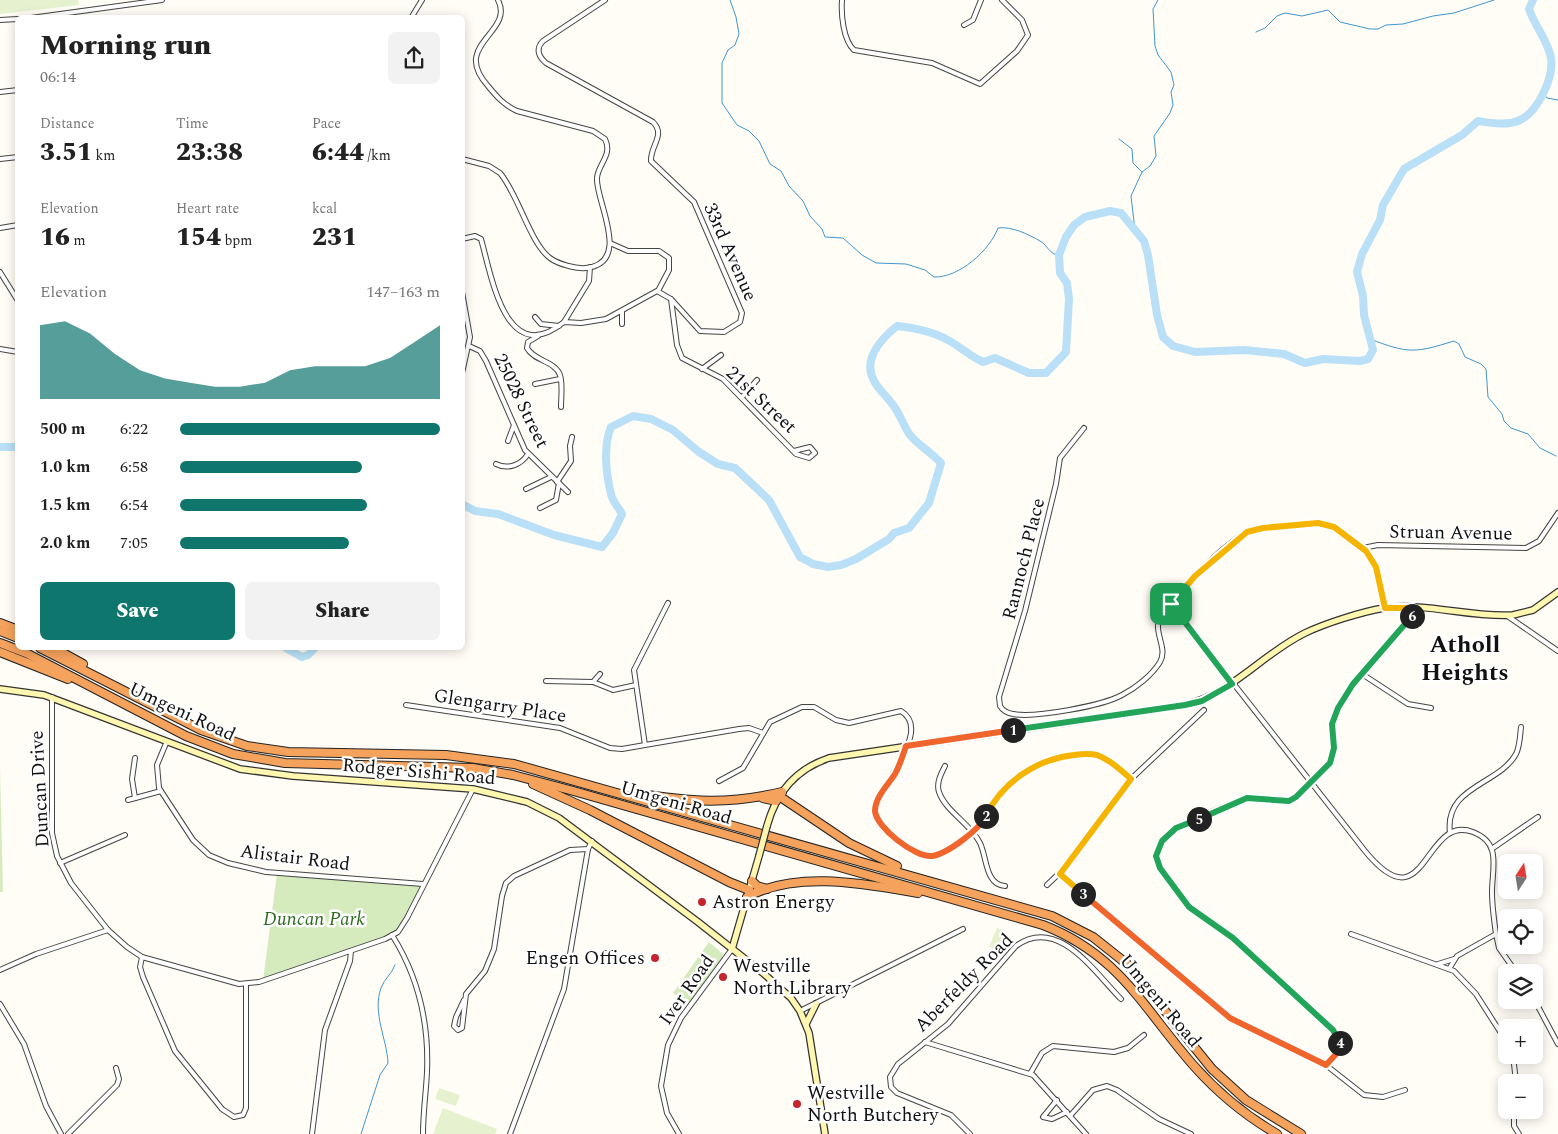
<!DOCTYPE html>
<html lang="en">
<head>
<meta charset="utf-8">
<style>
	:root { --surface:#fff; --page:#f2f2f2; --text:#222; --muted:#767676; --accent:#0f766e }
	body { margin:0; font-family:Spectral,serif; background:var(--page); color:var(--text); height:100vh; display:flex; flex-direction:column; font-size:19px; white-space:nowrap }
	* { box-sizing:border-box; margin:0 }
	p { font-size:16px; color:var(--muted) }
	.icon { flex:none; width:28px; height:28px; fill:none; stroke:currentColor; stroke-width:2; stroke-linecap:round; stroke-linejoin:round }
	.map { position:relative; flex:1; overflow:hidden }
	.drawer { position:absolute; left:15px; top:15px; width:450px; height:635px; display:flex; flex-direction:column; background:var(--surface); border-radius:8px; box-shadow:0 2px 12px #0003 }
	.drawer>* { flex:none }
	.needle { width:32px; rotate:12deg }
	.buttons { position:absolute; left:1498px; top:854px; display:grid; gap:10px }
	.buttons a { display:grid; place-items:center; width:45px; height:45px; border-radius:8px; background:var(--surface); box-shadow:0 2px 12px #0003; font-size:25px }
	.pin { position:absolute; display:grid; place-items:center; width:42px; height:42px; color:#fff; margin:-21px; border-radius:10px; box-shadow:0 2px 8px #0006 }
	.km { position:absolute; width:25px; height:25px; margin:-12px; border-radius:50%; background:#222; color:#fff; font-size:14px; line-height:25px; text-align:center }
	.round { display:grid; place-items:center; flex:none; width:52px; height:52px; border-radius:8px; background:var(--page) }
	.overview { display:flex; align-items:center; justify-content:space-between; height:85px; padding:0 25px }
	h1 { font-size:28px; font-weight:800; line-height:38px }
	.figures { display:grid; grid-template-columns:repeat(3,1fr); gap:8px; height:85px; padding:5px 25px }
	.figures div { display:grid; align-content:center }
	.figures b { font-size:25px; font-weight:800 }
	.figures small { font-size:14px; font-weight:400 }
	.figures p { font-size:14px }
	.chart { height:140px; padding:10px 25px }
	.chart p { display:flex; justify-content:space-between }
	.chart svg { width:100%; height:90px; margin-top:5px; fill:var(--accent); opacity:.7 }
	.cta { display:flex; gap:10px; margin-top:auto; padding:10px 25px }
	.cta a { flex:1; height:58px; border-radius:8px; background:var(--accent); color:#fff; font-size:20px; font-weight:800; line-height:58px; text-align:center }
	.cta a+a { background:var(--page); color:var(--text) }
	ul { padding:0 25px; list-style:none; font-size:16px }
	li { display:grid; grid-template-columns:80px 60px 1fr; align-items:center; height:38px }
	li i { height:12px; border-radius:6px; background:var(--accent) }
	.map>svg:first-child { display:block }
</style>
</head>
<body>
<div class="map">
<svg width="1558" height="1134" viewBox="0 0 1558 1134">
	<rect width="100%" height="100%" fill="#fffdf5"/>
	<g fill="#d5ebbd">
		<polygon points="0,768 3,892 0,892"/>
		<polygon points="277,873 423,884 403,925 392,935 263,981"/>
		<polygon points="709,942 723,954 719,967 689,1006 673,993"/>
	</g>
	<g fill="#e6f2cf">
		<polygon points="0,0 78,0 79,5 0,14"/>
		<polygon points="997,928 1007,932 999,951 989,947"/>
		<polygon points="439,1088 460,1095 456,1106 435,1099"/>
		<polygon points="443,1108 497,1129 495,1134 433,1134"/>
	</g>
	<g fill="none" stroke-linecap="round" stroke-linejoin="round">
		<g stroke="#3f96cf" stroke-width="1">
			<path d="M730,0L736,17L739,34L735,45L728,50L722,63V103L737,125L749,131L759,141L770,164L781,171L789,186L803,201L810,216L822,229L825,237L843,238L862,255L876,263L906,264L925,270L934,277C959,278 990,250 998,228C1011,226 1028,234 1040,241C1048,245 1049,255 1059,255"/>
			<polyline points="1256,32 1265,28 1277,16 1285,13 1302,16 1328,10 1340,22 1370,29 1378,29 1386,25 1403,24 1433,16 1454,13 1494,0"/>
			<polyline points="1543,93 1547,98 1558,100"/>
			<polyline points="1119,139 1132,149 1133,163 1142,172"/>
			<polyline points="1135,230 1131,196 1142,172 1150,166 1156,156 1154,136 1170,113 1173,105 1171,92 1174,85 1171,72 1158,55 1155,46 1153,9 1158,0"/>
			<path d="M1370,339C1409,354 1415,353 1454,341L1459,344L1465,357L1481,364L1486,369L1488,397L1502,414L1504,421L1511,428L1528,434L1540,448L1556,456"/>
			<path d="M361,1134L380,1075L388,1063C387,1039 372,1013 381,988C384,979 392,974 395,965"/>
		</g>
		<g stroke="#b9e0f7" stroke-width="8">
			<polyline points="0,447 18,447"/>
			<path d="M462,504L475,511L498,514L554,535L602,547L613,533L622,514C619,508 612,501 611,494C606,474 603,446 611,427L633,416L651,419L673,430L699,452L718,464L735,468L769,500L800,557L813,564L828,567L841,565L856,559L889,539L894,533L909,528L929,503L941,463C932,453 917,444 910,435C904,427 900,414 893,405C887,397 879,390 874,381C862,359 881,339 897,326C917,328 936,332 953,343C964,350 972,357 983,362L995,358L1029,373H1046L1066,352L1069,299L1067,283L1060,273L1059,255L1066,237L1074,225L1085,217L1110,211L1121,213L1144,241L1148,255L1157,315L1163,337L1173,346L1195,352L1244,350L1284,354L1305,363L1323,359L1360,361L1368,359L1373,350L1364,315L1363,296L1357,272L1362,254L1380,220L1383,205L1404,169L1462,135L1478,121C1491,123 1507,126 1520,120C1538,112 1554,77 1551,58C1548,40 1535,27 1529,9L1533,0"/>
			<polyline points="286,648 302,657 308,655 315,648"/>
		</g>
		<defs>
			<g id="street">
				<path d="M842,0C841,14 843,40 854,50L932,63L980,84L1017,51L1028,35L1022,20L1002,0"/>
				<polyline points="31,18 162,0"/>
				<polyline points="411,18 422,0"/>
				<polyline points="0,20 18,19"/>
				<polyline points="964,25 973,20 981,0"/>
				<polyline points="0,92 18,90"/>
				<polyline points="0,159 18,157"/>
				<path d="M462,159L489,166L500,173C518,194 530,243 550,258C558,264 576,269 586,268C633,263 595,200 597,178C598,164 613,155 605,139L593,131L517,111C504,105 497,97 488,86C450,44 515,33 498,0"/>
				<polyline points="0,228 18,225"/>
				<path d="M462,239L475,236L481,239C492,278 506,369 564,322L581,323L606,319L657,291L671,299L700,331L724,332L740,322L742,313L694,202L651,161C650,146 666,135 653,122L546,63C539,57 535,49 543,41L605,0"/>
				<polyline points="610,243 628,251 659,251 669,258 669,270 658,291"/>
				<polyline points="0,272 18,301"/>
				<polyline points="462,292 470,337 462,373"/>
				<polyline points="671,299 677,345 682,358 723,379 796,454 809,458 815,453 810,447 794,451"/>
				<polyline points="622,312 622,324"/>
				<polyline points="535,317 541,324 559,326"/>
				<polyline points="564,322 589,281 590,267"/>
				<path d="M538,336L528,342L527,348C534,361 555,361 560,375C563,384 561,397 561,407"/>
				<polyline points="469,346 480,351 486,361 525,450 568,492"/>
				<polyline points="0,349 18,352"/>
				<polyline points="702,369 721,355"/>
				<polyline points="535,384 560,379"/>
				<polyline points="742,397 757,380"/>
				<path d="M1084,428L1060,458L1056,484L1025,611L999,697L1000,706C1003,711 1007,713 1013,714C1035,718 1102,706 1122,695C1136,688 1152,675 1160,662C1167,650 1157,637 1158,625C1170,597 1224,543 1251,530L1323,524L1334,527L1363,548"/>
				<polyline points="508,441 514,425"/>
				<path d="M496,464C508,470 521,465 528,454"/>
				<polyline points="557,482 571,461 570,446 572,437"/>
				<polyline points="526,489 551,477"/>
				<polyline points="540,508 556,500 559,483"/>
				<polyline points="668,603 634,670 645,745 739,729 749,728 763,733"/>
				<path d="M1171,604L1365,851C1427,927 1423,813 1473,832C1502,843 1492,868 1492,892C1492,906 1494,920 1496,934L1457,956L1449,969"/>
				<polyline points="1385,608 1375,565 1363,548 1378,545 1526,548 1539,541 1558,513"/>
				<polyline points="1506,615 1558,651"/>
				<polyline points="1362,674 1408,704 1431,708"/>
				<polyline points="546,681 593,682 613,690 636,685"/>
				<polyline points="593,682 600,674"/>
				<polyline points="52,697 52,833 57,856 71,883 108,930 127,947 142,957 239,984 259,982 385,939 398,932 407,918 473,789"/>
				<polyline points="406,705 560,728 610,748 622,749 645,745"/>
				<polyline points="167,741 157,765 159,788 193,840 209,855 228,863 266,872 423,884"/>
				<path d="M945,766C941,774 936,783 939,792C946,812 971,824 980,843C987,857 985,885 1005,886"/>
				<path d="M719,781L743,768L770,722L802,707H814L836,720L849,723L901,711C937,733 866,794 877,820C883,834 905,846 918,853C934,862 965,840 977,828C986,819 989,806 997,796C1018,772 1061,747 1094,755C1108,758 1121,769 1131,779"/>
				<polyline points="135,798 132,779 135,758"/>
				<polyline points="128,800 161,791"/>
				<path d="M1450,833C1444,786 1499,785 1516,754C1520,746 1520,735 1521,727"/>
				<polyline points="1493,848 1538,817"/>
				<polyline points="60,863 125,835"/>
				<polyline points="1060,874 1235,1022 1322,1062 1364,1095 1383,1097 1405,1090"/>
				<polyline points="1047,885 1072,861 1131,779 1204,710"/>
				<polyline points="1351,934 1454,971 1476,994 1506,1041"/>
				<polyline points="1496,934 1499,948 1516,972"/>
				<path d="M392,935C418,976 429,1024 427,1072C426,1093 423,1113 423,1134"/>
				<polyline points="142,957 140,967 143,977 175,1051 222,1109 234,1117 243,1115 246,1108 246,985"/>
				<polyline points="1438,964 1454,959"/>
				<polyline points="0,970 36,954 108,930"/>
				<polyline points="1534,999 1558,1044"/>
				<polyline points="464,1000 456,1017 454,1026 458,1030 462,1028 466,994 485,971 494,949 502,896 506,883 514,876 570,850 588,849"/>
				<polyline points="0,1004 24,1044 46,1106 61,1134"/>
				<polyline points="800,1011 963,929"/>
				<polyline points="925,1042 1033,1075 1086,1134"/>
				<polyline points="1513,1055 1516,1082"/>
				<path d="M1326,1065L1339,1049L1336,1034L1233,938L1189,907L1160,868L1157,851C1160,844 1164,837 1170,832C1182,824 1240,798 1253,797C1266,797 1279,804 1292,800C1307,790 1333,766 1334,747C1334,732 1330,721 1338,706C1357,673 1387,645 1412,616L1413,608"/>
				<polyline points="1030,1074 1042,1053 1053,1046 1114,1052 1128,1048 1144,1035"/>
				<polyline points="1057,1100 1043,1117 1052,1119 1067,1112"/>
				<polyline points="1514,1110 1514,1126 1519,1134"/>
				<polyline points="1070,1116 1093,1090 1107,1086 1117,1090 1159,1119 1191,1134"/>
				<polyline points="68,1134 117,1085 119,1079 116,1068"/>
				<polyline points="312,1134 325,1030 350,961 351,951"/>
				<polyline points="510,1134 564,989 588,849 592,841"/>
				<polyline points="679,1134 667,1113 661,1086 668,1045 681,1018 732,949"/>
				<path d="M970,1134L951,1115L897,1093L891,1087L890,1077L898,1064L948,1024L1016,946C1058,915 1095,973 1121,999"/>
			</g>
			<g id="secondary">
				<polyline points="0,689 44,695 240,769 293,776 473,789 527,802 559,818 698,922 763,973 791,998 800,1011 809,1033 825,1134"/>
				<path d="M767,826C776,793 796,769 829,758L1185,705C1233,693 1262,654 1305,633C1326,623 1361,612 1384,608C1426,602 1471,618 1513,615L1533,610L1558,592"/>
				<polyline points="732,949 759,856"/>
				<polyline points="806,1024 816,1004"/>
			</g>
			<g id="highway">
				<polyline points="0,623 18,630"/>
				<polyline points="0,631 18,638"/>
				<path d="M0,643L26,653L186,736L233,754L285,763L473,768L513,775L570,790L1043,925C1120,955 1143,1008 1194,1066C1218,1093 1246,1116 1277,1134"/>
				<polyline points="40,648 201,730 247,746 288,752 446,755 514,764 1052,916 1093,937 1127,964 1212,1069 1246,1100 1301,1134"/>
				<polyline points="54,648 83,664"/>
				<polyline points="0,652 68,679"/>
				<polyline points="533,784 590,810 729,882 749,890"/>
				<path d="M635,793C690,802 727,805 782,792"/>
				<polyline points="779,796 849,843 897,866"/>
				<polyline points="763,798 776,801"/>
				<polyline points="752,881 757,886 767,889"/>
				<path d="M747,897C797,870 865,884 918,893"/>
			</g>
		</defs>
		<use href="#street" stroke="#444" stroke-width="6"/>
		<use href="#secondary" stroke="#333" stroke-width="8"/>
		<use href="#highway" stroke="#222" stroke-width="10"/>
		<use href="#street" stroke="#fff" stroke-width="4"/>
		<use href="#secondary" stroke="#fff6b0" stroke-width="5.5"/>
		<use href="#highway" stroke="#f5a25d" stroke-width="8"/>
		<defs>
			<polyline id="secondary-bridge" points="759,856 767,826"/>
		</defs>
		<use href="#secondary-bridge" stroke="#333" stroke-width="8" stroke-linecap="butt"/>
		<use href="#secondary-bridge" stroke="#fff6b0" stroke-width="5.5"/>
	</g>
	<g fill="none" stroke-linecap="round" stroke-linejoin="round">
		<defs>
			<polyline id="split-1" points="1013,730 1185,705 1202,701 1232,684 1171,604"/>
			<path id="split-2" d="M986,816C979,830 947,854 932,856C915,858 876,827 875,811C875,797 888,785 895,774C900,765 903,755 906,746L1013,730"/>
			<path id="split-3" d="M986,816C1002,782 1037,759 1074,755C1081,754 1089,753 1097,755C1110,760 1121,770 1131,779L1060,874L1083,894"/>
			<polyline id="split-4" points="1083,894 1230,1018 1326,1065 1337,1053 1340,1043"/>
			<polyline id="split-5" points="1199,819 1176,828 1162,841 1156,856 1160,868 1189,907 1233,938 1333,1030 1340,1043"/>
			<polyline id="split-6" points="1199,819 1247,798 1289,801 1296,797 1330,763 1334,748 1332,724 1338,708 1353,684 1412,616"/>
			<polyline id="split-7" points="1171,604 1195,576 1247,532 1263,528 1318,523 1334,527 1366,551 1376,567 1385,608 1413,608 1412,616"/>
		</defs>
		<use href="#split-1" stroke="#fff" stroke-width="10"/>
		<use href="#split-2" stroke="#fff" stroke-width="10"/>
		<use href="#split-3" stroke="#fff" stroke-width="10"/>
		<use href="#split-4" stroke="#fff" stroke-width="10"/>
		<use href="#split-5" stroke="#fff" stroke-width="10"/>
		<use href="#split-6" stroke="#fff" stroke-width="10"/>
		<use href="#split-7" stroke="#fff" stroke-width="10"/>
		<use href="#split-1" stroke="#22a559" stroke-width="6"/>
		<use href="#split-2" stroke="#f0652b" stroke-width="6"/>
		<use href="#split-3" stroke="#f5b400" stroke-width="6"/>
		<use href="#split-4" stroke="#f0652b" stroke-width="6"/>
		<use href="#split-5" stroke="#22a559" stroke-width="6"/>
		<use href="#split-6" stroke="#22a559" stroke-width="6"/>
		<use href="#split-7" stroke="#f5b400" stroke-width="6"/>
	</g>
	<g fill="#c4262e" stroke="#fff" stroke-width="2">
		<circle cx="702" cy="902" r="5"/>
		<circle cx="655" cy="958" r="5"/>
		<circle cx="723" cy="977" r="5"/>
		<circle cx="797" cy="1104" r="5"/>
	</g>
	<g text-anchor="middle" dominant-baseline="central" stroke-width="5" stroke-linejoin="round" paint-order="stroke">
		<g font-size="19" fill="#111" stroke="#fff">
			<text transform="translate(730 252) rotate(66)">33rd Avenue</text>
			<text transform="translate(761 400) rotate(43)">21st Street</text>
			<text transform="translate(521 401) rotate(64)">25028 Street</text>
			<text transform="translate(1451 533) rotate(1)">Struan Avenue</text>
			<text transform="translate(1024 559) rotate(-76)">Rannoch Place</text>
			<text transform="translate(500 706) rotate(9)">Glengarry Place</text>
			<text transform="translate(182 712) rotate(25)">Umgeni Road</text>
			<text transform="translate(419 772) rotate(5)">Rodger Sishi Road</text>
			<text transform="translate(40 789) rotate(-93)">Duncan Drive</text>
			<text transform="translate(676 803) rotate(16)">Umgeni Road</text>
			<text transform="translate(295 858) rotate(7)">Alistair Road</text>
			<text transform="translate(964 983) rotate(-45)">Aberfeldy Road</text>
			<text transform="translate(687 990) rotate(-55)">Iver Road</text>
			<text transform="translate(1160 1001) rotate(50)">Umgeni Road</text>
		</g>
		<g font-size="19" fill="#111" stroke="#fff" text-anchor="start">
			<text x="712" y="902">Astron Energy</text>
			<text x="645" y="958" text-anchor="end">Engen Offices</text>
			<text x="733" y="966">Westville<tspan x="733" dy="22">North Library</tspan></text>
			<text x="807" y="1093">Westville<tspan x="807" dy="22">North Butchery</tspan></text>
		</g>
		<g font-size="19" font-style="italic" fill="#2f6b1f" stroke="#fff">
			<text x="314" y="919">Duncan Park</text>
		</g>
		<g font-size="24" font-weight="bold" fill="#111" stroke="#fff">
			<text x="1465" y="645">Atholl<tspan x="1465" dy="28">Heights</tspan></text>
		</g>
	</g>
</svg>
<div class="buttons">
<a><svg class="needle" viewBox="-14 -14 28 28"><path d="M0-13l5 13h-10z" fill="#e53935"/><path d="M0 13l5-13h-10z" fill="#767676"/></svg></a>
<a><svg class="icon" aria-label="locate" viewBox="0 0 24 24"><circle cx="12" cy="12" r="6"/><path d="M12 2v4M12 18v4M2 12h4M18 12h4"/></svg></a>
<a><svg class="icon" aria-label="layers" viewBox="0 0 24 24"><path d="M12 4l9 5-9 5-9-5zM3 14l9 5 9-5"/></svg></a>
<a>+</a>
<a>−</a>
</div>
<div class="pin" style="left:1171px;top:604px;background:#1e9e55"><svg class="icon" aria-label="arrive" viewBox="0 0 24 24"><path d="M6 21V4h12l-3 4 3 4H6"/></svg></div>
<b class="km" style="left:1013px;top:730px">1</b>
<b class="km" style="left:986px;top:816px">2</b>
<b class="km" style="left:1083px;top:894px">3</b>
<b class="km" style="left:1340px;top:1043px">4</b>
<b class="km" style="left:1199px;top:819px">5</b>
<b class="km" style="left:1412px;top:616px">6</b>
<section class="drawer">
<div class="overview"><div><h1>Morning run</h1><p>06:14</p></div><a class="round"><svg class="icon" aria-label="share" viewBox="0 0 24 24"><path d="M12 15V3M7 8l5-5 5 5M5 13v7h14v-7"/></svg></a></div>
<div class="figures">
<div><p>Distance</p><b>3.51<small> km</small></b></div>
<div><p>Time</p><b>23:38</b></div>
<div><p>Pace</p><b>6:44<small> /km</small></b></div>
</div>
<div class="figures">
<div><p>Elevation</p><b>16<small> m</small></b></div>
<div><p>Heart rate</p><b>154<small> bpm</small></b></div>
<div><p>kcal</p><b>231</b></div>
</div>
<div class="chart"><p><span>Elevation</span>147–163 m</p>
<svg viewBox="0 0 160 44" preserveAspectRatio="none"><path d="M0 44V8L10 6L20 12L30 22L40 30L50 34L60 36L70 38L80 38L90 36L100 30L110 28L120 28L130 28L140 24L150 16L160 8V44z"/></svg>
</div>
<ul>
<li><b>500 m</b>6:22<i style="width:100%"></i></li>
<li><b>1.0 km</b>6:58<i style="width:70%"></i></li>
<li><b>1.5 km</b>6:54<i style="width:72%"></i></li>
<li><b>2.0 km</b>7:05<i style="width:65%"></i></li>
</ul>
<div class="cta"><a>Save</a><a>Share</a></div>
</section>
</div>
</body>
</html>
